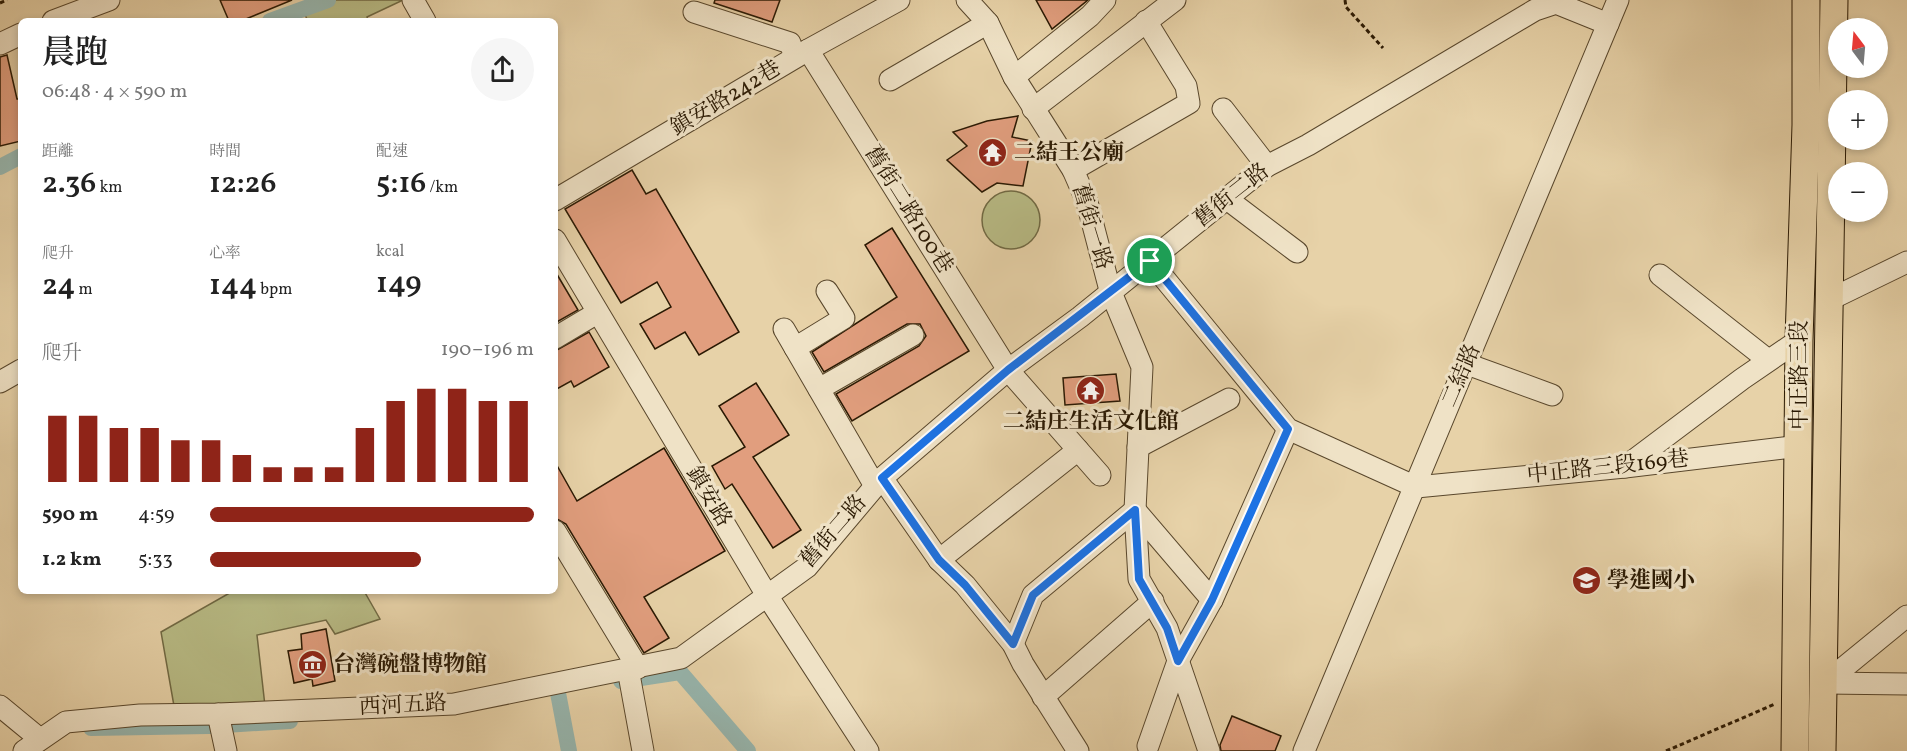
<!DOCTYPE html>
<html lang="zh-TW">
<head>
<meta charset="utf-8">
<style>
	:root { --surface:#fff; --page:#f6f6f6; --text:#222; --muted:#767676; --accent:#8f2418 }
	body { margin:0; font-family:Vollkorn,"Noto Serif TC",serif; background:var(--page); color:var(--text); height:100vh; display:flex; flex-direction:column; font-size:22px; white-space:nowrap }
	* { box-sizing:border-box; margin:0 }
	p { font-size:20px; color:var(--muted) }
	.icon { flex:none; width:33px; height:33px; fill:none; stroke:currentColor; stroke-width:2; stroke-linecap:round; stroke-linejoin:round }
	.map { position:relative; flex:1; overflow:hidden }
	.drawer { position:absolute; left:18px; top:18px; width:540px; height:576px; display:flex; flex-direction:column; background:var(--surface); border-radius:9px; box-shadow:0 3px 9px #0003 }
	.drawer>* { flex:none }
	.needle { width:39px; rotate:344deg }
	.tools { position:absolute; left:1828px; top:18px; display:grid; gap:12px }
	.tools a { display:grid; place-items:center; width:60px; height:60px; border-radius:50%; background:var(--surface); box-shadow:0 3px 9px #0003; font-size:30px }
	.pin { position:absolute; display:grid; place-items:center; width:51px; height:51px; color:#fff; margin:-26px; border:3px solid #fff; border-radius:50%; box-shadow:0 2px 6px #0007 }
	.round { display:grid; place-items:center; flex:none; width:63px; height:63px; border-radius:32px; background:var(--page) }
	.headline { display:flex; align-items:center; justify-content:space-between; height:102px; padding:0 24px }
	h1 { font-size:33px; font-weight:600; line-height:45px }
	.stats { display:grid; grid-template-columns:repeat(3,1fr); gap:9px; height:102px; padding:6px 24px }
	.stats div { display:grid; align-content:center }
	.stats b { font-size:30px; font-weight:600 }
	.stats small { font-size:16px; font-weight:400 }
	.stats p { font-size:16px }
	.chart { height:168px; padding:12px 24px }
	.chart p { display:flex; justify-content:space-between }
	.chart svg { width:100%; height:108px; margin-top:6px; stroke:var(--accent); stroke-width:6 }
	ul { padding:0 24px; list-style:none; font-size:20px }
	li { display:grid; grid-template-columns:96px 72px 1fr; align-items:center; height:45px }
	li i { height:15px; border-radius:8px; background:var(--accent) }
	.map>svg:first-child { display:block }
</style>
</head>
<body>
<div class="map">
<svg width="1907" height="751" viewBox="0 0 1907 751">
	<rect width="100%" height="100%" fill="#e7d2a8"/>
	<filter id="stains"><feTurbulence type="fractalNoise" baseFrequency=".00333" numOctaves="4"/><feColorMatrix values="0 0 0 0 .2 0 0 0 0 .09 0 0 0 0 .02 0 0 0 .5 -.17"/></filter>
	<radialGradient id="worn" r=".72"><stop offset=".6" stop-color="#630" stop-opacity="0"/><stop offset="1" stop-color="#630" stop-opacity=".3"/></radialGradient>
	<g fill="#b8bb85" stroke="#716a44" stroke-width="1.5">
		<polygon points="335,0 403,0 367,17 368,21 308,21 304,13"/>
		<circle cx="1011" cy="220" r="29"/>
		<polygon points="233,591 364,591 380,619 335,634 326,620 257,635 265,706 174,706 161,632"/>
	</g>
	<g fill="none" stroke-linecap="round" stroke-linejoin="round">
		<g stroke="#97b6ae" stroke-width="16">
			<polyline points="270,21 328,0"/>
			<polyline points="0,167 21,156"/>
			<polyline points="621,681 680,672 748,751"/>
			<polyline points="558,693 569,751"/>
			<polyline points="91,728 209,726 290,721"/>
		</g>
	</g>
	<g fill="#e19e7e" stroke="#2a1903" stroke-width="1.5">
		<polygon points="220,0 292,0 241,21 229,21"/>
		<polygon points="715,0 780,0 772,22 714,3"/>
		<polygon points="1036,0 1088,0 1052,29"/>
		<polygon points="7,55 17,99 21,99 21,141 0,146 0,57"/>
		<polygon points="1018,116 1012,137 1032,141 1023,186 997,183 982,192 947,160 967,146 953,132 987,121"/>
		<polygon points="632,170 646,194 656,189 739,332 699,355 685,332 655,349 640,324 671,307 657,282 621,303 565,209"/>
		<polygon points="892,228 969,351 852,421 836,394 919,346 926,336 920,324 907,324 824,372 812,352 897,297 865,245"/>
		<polygon points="555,271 578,310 555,323"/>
		<polygon points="589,332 609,367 574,387 571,381 555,390 555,351"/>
		<polygon points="1116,374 1120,401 1065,405 1063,378"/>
		<polygon points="756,383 789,435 753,457 801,530 773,548 732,484 725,489 712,466 745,447 719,406"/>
		<polygon points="664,448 725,551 644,597 669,638 644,653 566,524 555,518 555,462 577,501"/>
		<polygon points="326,629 335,681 313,686 312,679 294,683 288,651 302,649 301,634"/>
		<polygon points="1232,716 1281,736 1275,751 1221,751 1220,745"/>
	</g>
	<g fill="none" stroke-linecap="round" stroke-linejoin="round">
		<defs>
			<g id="minor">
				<polyline points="413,0 425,21"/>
				<polyline points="967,0 988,23 1014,77 1073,170 1087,202 1110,290 1142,367 1135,510 1139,579 1167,628 1209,751"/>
				<polyline points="694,12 790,43 795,57"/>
				<polyline points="53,21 109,0"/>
				<polyline points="0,44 21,34"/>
				<polyline points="808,50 1008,370 1100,475"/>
				<polyline points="1014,77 1090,16 1105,0"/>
				<polyline points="890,80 988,23"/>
				<polyline points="1033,109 1175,0"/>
				<polyline points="1223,109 1267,166"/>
				<polyline points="1073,170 1189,103 1186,86 1146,21"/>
				<polyline points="1227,199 1297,252"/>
				<polyline points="555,200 808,50 899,0"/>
				<polyline points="555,240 768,597 868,751"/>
				<polyline points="1150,261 1288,429 1416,487 1625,467 1800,446"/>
				<polyline points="1660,275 1768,360"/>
				<polyline points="1829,300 1907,262"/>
				<polyline points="784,329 875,486"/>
				<polyline points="555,338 597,313"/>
				<polyline points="795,348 844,318 827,291"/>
				<polyline points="1467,364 1552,395"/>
				<polyline points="0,382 21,370"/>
				<polyline points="819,389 913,335"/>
				<polyline points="1138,447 1229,399"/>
				<polyline points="1625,467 1742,379 1799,340"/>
				<polyline points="882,478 939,560 965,585 1013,644 1023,664 1078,751"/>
				<polyline points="555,531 638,668"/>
				<polyline points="939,560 1078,450"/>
				<polyline points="1013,644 1033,595 1135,510 1212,600"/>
				<polyline points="628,669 643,751"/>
				<polyline points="1825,683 1907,616"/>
				<polyline points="1825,683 1907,684"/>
				<polyline points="1043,697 1153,601"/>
				<polyline points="0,706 40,739"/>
				<polyline points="218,714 226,751"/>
				<polyline points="1148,746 1178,661 1212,600 1288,429"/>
				<polyline points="24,751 66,722 140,715 218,714 454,704 681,658 807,567 882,478 1008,370 1080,317 1267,166 1308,145 1535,10 1556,3 1608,24"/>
				<polyline points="1304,751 1618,0"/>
			</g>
			<g id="major">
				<polyline points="1795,751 1799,340 1806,125 1806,0"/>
				<polyline points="1822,751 1834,0"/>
			</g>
		</defs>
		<use href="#minor" stroke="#59472c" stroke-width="23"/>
		<use href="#major" stroke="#2a1903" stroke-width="29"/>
		<g stroke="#2a1903" stroke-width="3" stroke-dasharray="4.5 3" stroke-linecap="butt">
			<polyline points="1345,0 1346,7 1383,48"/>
			<polyline points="0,3 7,0"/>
			<polyline points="1666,751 1775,704"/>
		</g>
		<use href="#minor" stroke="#efe2c6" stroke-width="21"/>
		<use href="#major" stroke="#e7d2a8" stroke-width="27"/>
	</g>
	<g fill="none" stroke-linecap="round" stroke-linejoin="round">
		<defs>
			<polygon id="route" points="1150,261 1288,429 1212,600 1178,661 1167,628 1139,579 1135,510 1033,595 1013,644 965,585 939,560 882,478 1008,370"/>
		</defs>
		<use href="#route" stroke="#fff" stroke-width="12"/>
		<use href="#route" stroke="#1a73e8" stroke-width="8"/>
	</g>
	<defs>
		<symbol id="temple-disc" viewBox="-11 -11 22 22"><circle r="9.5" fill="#8f2418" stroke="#efe2c6"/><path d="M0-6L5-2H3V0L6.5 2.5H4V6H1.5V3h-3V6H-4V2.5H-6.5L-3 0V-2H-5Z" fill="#fff"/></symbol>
		<symbol id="school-disc" viewBox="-11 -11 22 22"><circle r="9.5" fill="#8f2418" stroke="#efe2c6"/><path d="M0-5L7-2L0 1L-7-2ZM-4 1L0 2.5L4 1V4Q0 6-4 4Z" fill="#fff"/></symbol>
		<symbol id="museum-disc" viewBox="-11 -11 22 22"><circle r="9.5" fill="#8f2418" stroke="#efe2c6"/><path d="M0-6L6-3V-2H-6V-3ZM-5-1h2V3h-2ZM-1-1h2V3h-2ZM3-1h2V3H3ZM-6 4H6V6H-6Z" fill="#fff"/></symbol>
	</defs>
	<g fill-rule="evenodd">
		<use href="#temple-disc" x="976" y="136" width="33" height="33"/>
		<use href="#temple-disc" x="1074" y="374" width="33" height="33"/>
		<use href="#school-disc" x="1570" y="564" width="33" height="33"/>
		<use href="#museum-disc" x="296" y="648" width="33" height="33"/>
	</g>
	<g text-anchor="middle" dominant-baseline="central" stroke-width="6" stroke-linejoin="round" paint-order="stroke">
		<g font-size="22" fill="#2a1903" stroke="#efe2c6">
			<text transform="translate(726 99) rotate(-31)">鎮安路242巷</text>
			<text transform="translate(1232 196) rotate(-38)">舊街二路</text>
			<text transform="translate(908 210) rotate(58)">舊街二路100巷</text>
			<text transform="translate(1091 227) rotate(73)">舊街一路</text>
			<text transform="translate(1800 375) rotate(-90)">中正路三段</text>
			<text transform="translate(1462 376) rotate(-67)">二結路</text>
			<text transform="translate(1608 468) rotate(-6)">中正路三段169巷</text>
			<text transform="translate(708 497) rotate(59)">鎮安路</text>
			<text transform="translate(834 532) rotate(-49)">舊街二路</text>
			<text transform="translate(403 706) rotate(-3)">西河五路</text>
		</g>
		<g font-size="22" font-weight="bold" fill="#2a1903" stroke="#efe2c6" text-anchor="start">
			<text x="1014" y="153">二結王公廟</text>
			<text x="1091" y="422" text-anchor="middle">二結庄生活文化館</text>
			<text x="1607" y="581">學進國小</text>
			<text x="333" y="665">台灣碗盤博物館</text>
		</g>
	</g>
	<rect width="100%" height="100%" filter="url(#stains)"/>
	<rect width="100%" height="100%" fill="url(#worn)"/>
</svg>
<div class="tools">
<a><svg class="needle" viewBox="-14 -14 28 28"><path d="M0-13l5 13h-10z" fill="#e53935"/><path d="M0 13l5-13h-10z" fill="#767676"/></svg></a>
<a>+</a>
<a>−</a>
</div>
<div class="pin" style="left:1150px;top:261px;background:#1e9e55"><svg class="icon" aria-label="arrive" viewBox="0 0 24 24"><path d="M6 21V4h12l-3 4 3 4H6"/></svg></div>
<section class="drawer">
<div class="headline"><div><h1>晨跑</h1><p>06:48 · 4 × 590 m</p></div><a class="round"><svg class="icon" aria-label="share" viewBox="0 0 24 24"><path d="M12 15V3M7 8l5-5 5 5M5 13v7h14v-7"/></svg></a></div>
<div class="stats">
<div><p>距離</p><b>2.36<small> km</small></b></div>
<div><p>時間</p><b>12:26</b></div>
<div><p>配速</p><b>5:16<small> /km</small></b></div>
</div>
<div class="stats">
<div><p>爬升</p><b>24<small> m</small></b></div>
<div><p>心率</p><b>144<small> bpm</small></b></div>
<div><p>kcal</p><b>149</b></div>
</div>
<div class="chart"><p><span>爬升</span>190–196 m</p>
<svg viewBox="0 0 160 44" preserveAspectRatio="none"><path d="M5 44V17M15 44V17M25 44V22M35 44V22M45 44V27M55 44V27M65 44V33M75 44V38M85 44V38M95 44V38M105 44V22M115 44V11M125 44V6M135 44V6M145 44V11M155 44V11"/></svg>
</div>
<ul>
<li><b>590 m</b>4:59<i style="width:100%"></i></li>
<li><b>1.2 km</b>5:33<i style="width:65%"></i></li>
</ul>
</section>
</div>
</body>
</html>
